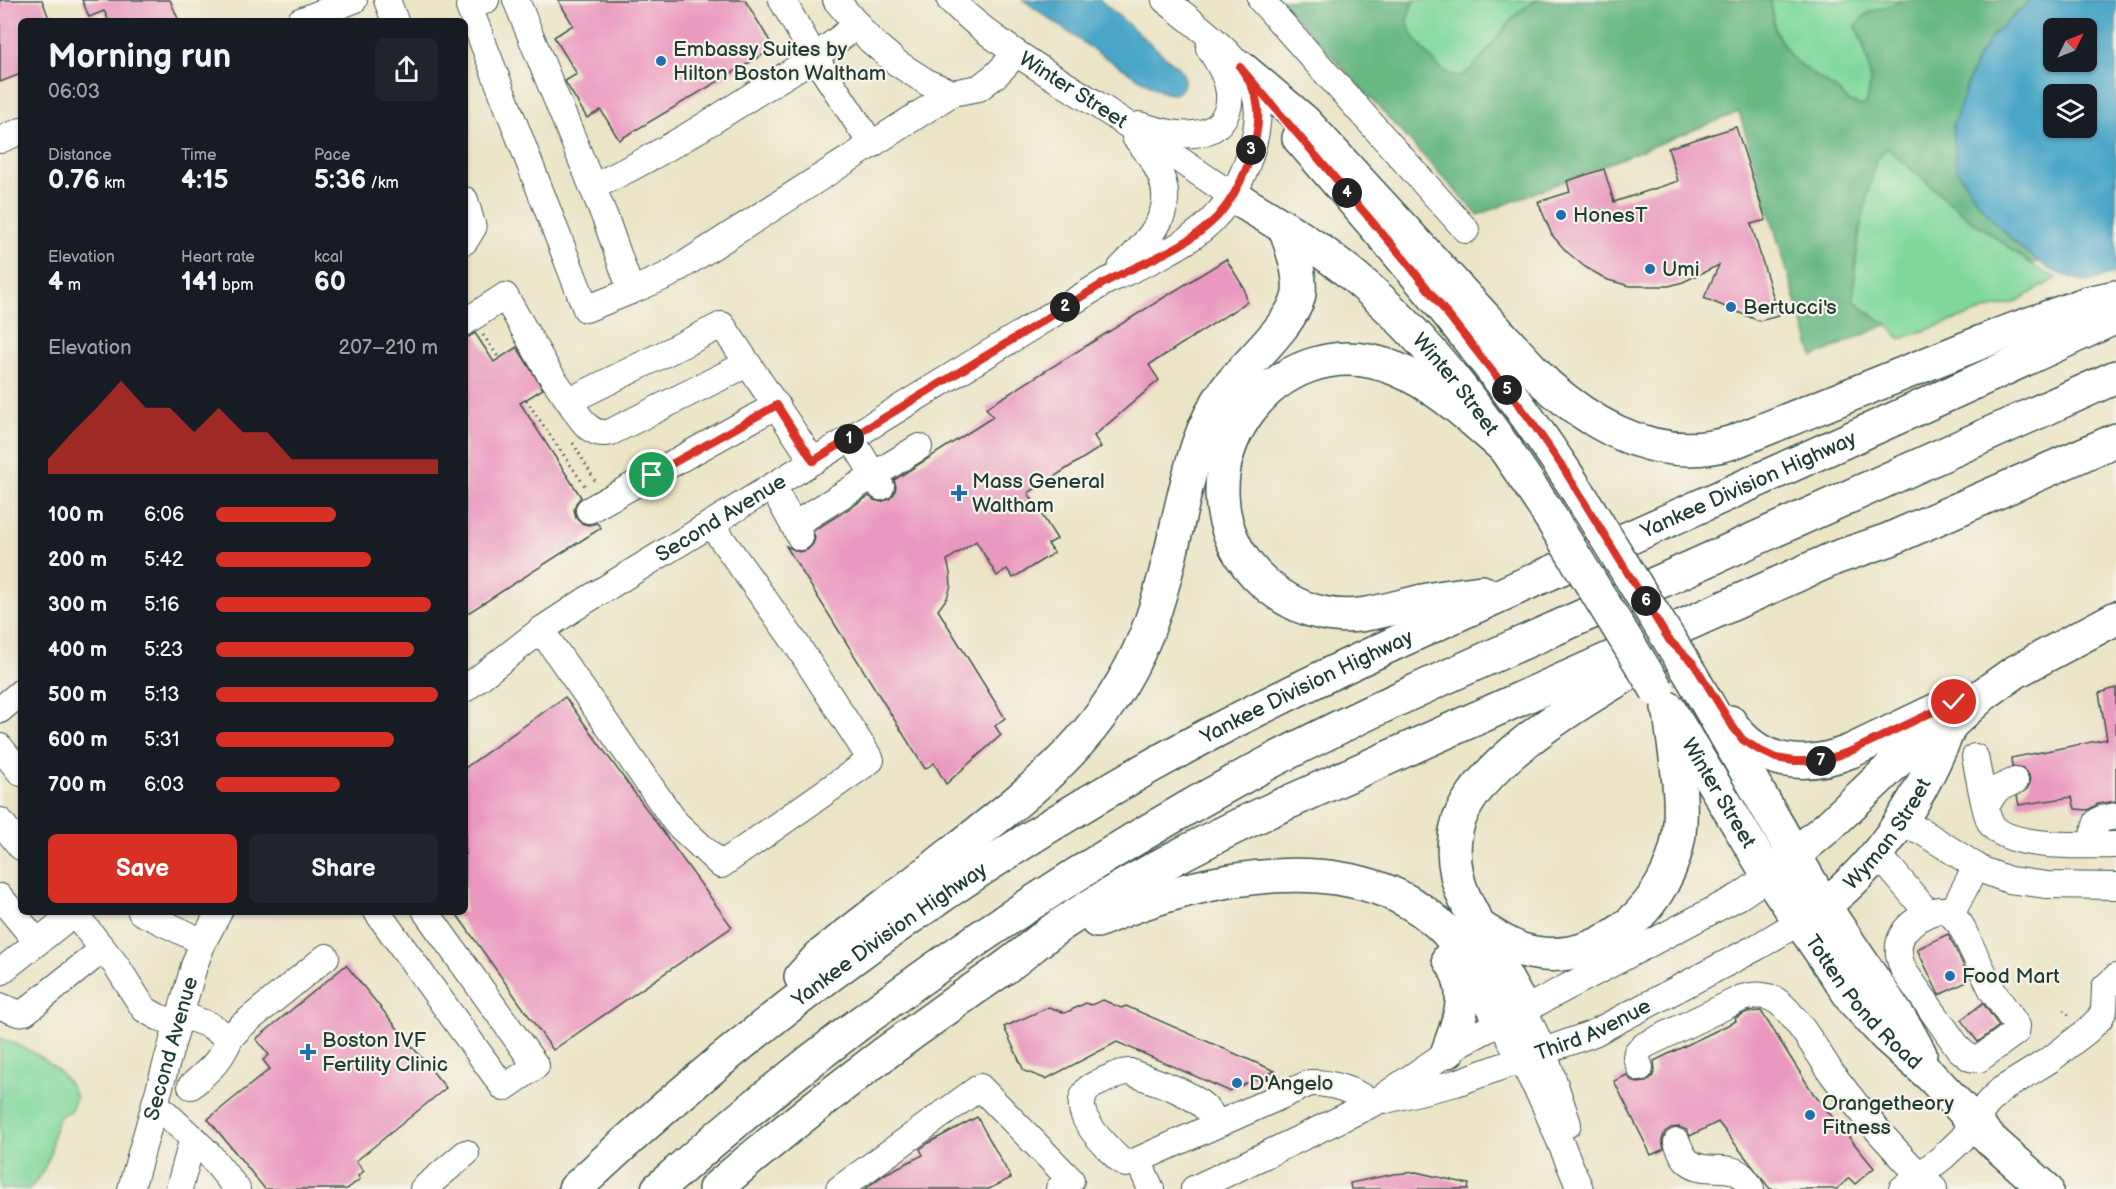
<!DOCTYPE html>
<html lang="en">
<head>
<meta charset="utf-8">
<style>
	:root { --surface:#171b24; --page:#20242c; --text:#f1f3f6; --muted:#9ea1a6; --accent:#d93025 }
	body { margin:0; font-family:"Balsamiq Sans",sans-serif; background:var(--page); color:var(--text); height:100vh; display:flex; flex-direction:column; font-size:22px; white-space:nowrap }
	* { box-sizing:border-box; margin:0 }
	p { font-size:20px; color:var(--muted) }
	.icon { flex:none; width:33px; height:33px; fill:none; stroke:currentColor; stroke-width:2; stroke-linecap:round; stroke-linejoin:round }
	.map { position:relative; flex:1; overflow:hidden }
	.sheet { position:absolute; left:18px; top:18px; width:450px; height:897px; display:flex; flex-direction:column; background:var(--surface); border-radius:9px; box-shadow:0 2px 4px #0004 }
	.sheet>* { flex:none }
	.needle { width:39px; rotate:47deg }
	.buttons { position:absolute; left:2043px; top:18px; display:grid; gap:12px }
	.buttons a { display:grid; place-items:center; width:54px; height:54px; border-radius:9px; background:var(--surface); box-shadow:0 2px 4px #0004; font-size:30px }
	.pin { position:absolute; display:grid; place-items:center; width:51px; height:51px; color:#fff; margin:-26px; border:3px solid #fff; border-radius:50%; box-shadow:0 2px 6px #0007 }
	.km { position:absolute; width:30px; height:30px; margin:-15px; border-radius:50%; background:#222; color:#fff; font-size:16px; line-height:30px; text-align:center }
	.round { display:grid; place-items:center; flex:none; width:63px; height:63px; border-radius:9px; background:var(--page) }
	.headline { display:flex; align-items:center; justify-content:space-between; height:102px; padding:0 30px }
	h1 { font-size:33px; font-weight:700; line-height:45px }
	.stats { display:grid; grid-template-columns:repeat(3,1fr); gap:9px; height:102px; padding:6px 30px }
	.stats div { display:grid; align-content:center }
	.stats b { font-size:26px; font-weight:700 }
	.stats small { font-size:16px; font-weight:400 }
	.stats p { font-size:16px }
	.chart { height:168px; padding:12px 30px }
	.chart p { display:flex; justify-content:space-between }
	.chart svg { width:100%; height:108px; margin-top:6px; fill:var(--accent); opacity:.7 }
	.button { display:flex; gap:12px; margin-top:auto; padding:12px 30px }
	.button a { flex:1; height:69px; border-radius:9px; background:var(--accent); color:#fff; font-size:24px; font-weight:700; line-height:69px; text-align:center }
	.button a+a { background:var(--page); color:var(--text) }
	ul { padding:0 30px; list-style:none; font-size:20px }
	li { display:grid; grid-template-columns:96px 72px 1fr; align-items:center; height:45px }
	li i { height:15px; border-radius:8px; background:var(--accent) }
	.map>svg:first-child { display:block }
</style>
</head>
<body>
<div class="map">
<svg width="2116" height="1189" viewBox="0 0 2116 1189">
	<rect width="100%" height="100%" fill="#f7f3e8"/>
	<filter id="ink" filterUnits="userSpaceOnUse"><feTurbulence type="fractalNoise" baseFrequency=".0167" numOctaves="2"/><feDisplacementMap in="SourceGraphic" scale="12" xChannelSelector="R" yChannelSelector="G"/><feConvolveMatrix kernelMatrix="1 2 1 2 8 2 1 2 1" color-interpolation-filters="sRGB"/></filter>
	<filter id="wash" filterUnits="userSpaceOnUse"><feTurbulence type="fractalNoise" baseFrequency=".008" numOctaves="4" result="noise"/><feDisplacementMap in="SourceGraphic" scale="24" xChannelSelector="R" yChannelSelector="G"/><feGaussianBlur stdDeviation="1.35" result="paint"/><feColorMatrix in="noise" values="0 0 0 0 0 0 0 0 0 0 0 0 0 0 0 0 0 1.4 0 .05"/><feComposite in="paint" operator="in"/></filter>
	<g filter="url(#wash)">
		<rect width="100%" height="100%" fill="#ebe4c6"/>
		<g fill="#80d89d" stroke="#508a68" stroke-width="1.5">
			<path d="M1416,0H1538C1528,5 1519,11 1512,19C1501,31 1473,75 1459,76C1443,78 1420,46 1412,34C1405,23 1407,10 1416,0Z"/>
			<path d="M1770,0H1900L1894,4L1868,13L1856,26C1865,51 1876,77 1866,104L1861,106L1850,102L1833,87L1814,75L1790,56L1775,31Z"/>
			<path d="M1887,148C1914,172 1941,195 1968,218C1976,225 1987,230 1995,237C2015,253 2034,268 2057,278L2014,303L1988,309L1900,339C1888,321 1868,315 1853,299L1857,247L1865,206L1876,159Z"/>
			<path d="M0,1038C32,1050 62,1064 76,1097L70,1112L64,1113L57,1121L52,1139L51,1153L42,1173L30,1189H0Z"/>
		</g>
		<path fill="#68b884" stroke="#447a5c" stroke-width="1.5" d="M1280,0H1416C1407,10 1405,23 1412,34C1420,46 1443,78 1459,76C1473,75 1501,31 1512,19C1519,11 1528,5 1538,0H1770L1775,31L1790,56L1814,75L1833,87L1850,102L1861,106L1866,104C1875,79 1867,50 1856,26C1866,8 1885,10 1900,0H2030L1993,35L1978,57L1965,88L1956,168L1976,199L1994,221L2016,244L2039,262L2033,264C2019,256 2008,247 1995,237C1987,230 1976,225 1968,218C1941,195 1914,171 1887,148L1876,160L1865,206L1857,247L1853,299L1872,316L1888,324L1813,357L1739,112L1478,215Z"/>
		<g fill="#48a6c7" stroke="#34727e" stroke-width="1.5" fill-rule="evenodd">
			<path d="M1023,0H1100L1182,71C1189,89 1177,99 1160,91L1098,53Z"/>
			<path d="M2030,0H2116V273L2087,282L2063,275L2049,269L2016,244L1994,221L1976,199L1956,168L1953,124L1978,57L1993,35ZM2054,28H2086V62H2054ZM2054,94H2086V128H2054Z"/>
		</g>
		<g id="blocks">
			<g fill="#ea98bf">
				<polygon points="0,0 42,0 50,21 21,21 21,74 0,82"/>
				<polygon points="82,0 170,0 179,21 109,21 104,11 89,17"/>
				<polygon points="558,0 745,0 774,48 619,140 601,110 587,118 566,83 565,81 577,74 554,37 573,25"/>
				<polygon points="1736,127 1766,220 1751,224 1779,316 1759,321 1704,298 1719,265 1683,282 1669,286 1630,286 1608,280 1585,267 1566,251 1552,235 1538,202 1570,192 1567,181 1604,169 1614,202 1678,181 1668,148"/>
				<polygon points="1226,259 1244,288 1247,302 1149,365 1159,380 1094,436 1101,447 1028,493 1057,539 1048,544 1054,553 1013,578 1007,569 997,576 976,541 947,560 950,573 951,586 947,598 938,610 1005,718 995,726 1001,735 946,784 934,763 925,769 786,546 799,552 807,550 813,544 815,538 813,531 869,496 874,500 881,502 889,499 894,494 896,487 894,480 993,417 986,408"/>
				<polygon points="475,333 494,362 517,347 543,389 520,403 581,497 576,503 574,509 576,518 581,523 588,525 597,523 601,528 465,615 465,339"/>
				<polygon points="2116,688 2116,801 2098,804 2088,810 2075,809 2072,797 2019,805 2017,796 2027,789 2030,783 2029,775 2023,769 2012,767 2011,758 2107,739 2099,693"/>
				<polygon points="565,697 732,927 553,1050 455,912 465,912 465,768"/>
				<polygon points="1948,934 1969,977 1965,979 1967,982 1939,995 1917,949"/>
				<polygon points="346,965 446,1088 356,1161 364,1171 358,1176 360,1179 347,1189 265,1189 208,1119 270,1069 263,1060 269,1055 256,1039"/>
				<polygon points="1103,1000 1121,1008 1126,1006 1275,1071 1229,1091 1117,1042 1046,1079 1024,1071 1004,1027 1049,1007 1065,1013 1086,1003 1091,1005"/>
				<polygon points="1983,1003 1999,1026 1978,1042 1961,1020"/>
				<polygon points="1761,1011 1813,1093 1874,1168 1855,1184 1849,1178 1837,1189 1770,1189 1718,1122 1690,1136 1687,1130 1679,1127 1671,1128 1665,1132 1662,1140 1664,1149 1651,1155 1614,1081 1627,1075 1631,1080 1637,1083 1646,1082 1652,1077 1655,1071 1654,1061 1736,1021 1735,1018 1747,1012"/>
				<polygon points="977,1117 1011,1178 989,1189 865,1189 885,1174 923,1155 920,1149 930,1142"/>
				<polygon points="1416,1172 1469,1184 1468,1189 1351,1189 1350,1183 1394,1174"/>
			</g>
		</g>
	</g>
	<g filter="url(#ink)">
		<use href="#blocks" fill-opacity="0" stroke="#3e564a" stroke-width="1.5"/>
		<g fill="none" stroke-linecap="round" stroke-linejoin="round">
			<defs>
				<g id="minor">
					<polyline points="387,0 395,21"/>
					<polyline points="486,0 469,7 586,309 631,291"/>
					<polyline points="516,0 606,220 631,291 668,275 952,93"/>
					<polyline points="782,0 815,58 872,145"/>
					<polyline points="836,0 870,40 897,63 928,83 952,93 979,88 997,74 1016,54"/>
					<path id="s1" d="M950,0C994,43 1048,73 1099,106C1144,135 1188,166 1233,196"/>
					<polyline points="1261,0 1466,230"/>
					<polyline points="300,21 354,0"/>
					<path d="M1139,125C1156,130 1176,136 1194,134C1205,133 1215,130 1222,120C1239,97 1223,69 1209,48"/>
					<polyline points="0,140 21,131"/>
					<path d="M592,187C649,161 702,128 755,94C791,72 826,52 857,24"/>
					<polyline points="465,200 473,228 465,241"/>
					<path d="M1121,268C1169,221 1184,193 1135,137"/>
					<polyline points="465,322 505,296 548,371 569,401"/>
					<path d="M747,364L611,432C589,438 580,417 569,401L722,325L813,461"/>
					<polyline points="851,438 881,487"/>
					<polyline points="772,486 800,537"/>
					<polyline points="589,510 777,405"/>
					<polyline points="794,525 919,447"/>
					<polyline points="541,630 676,823 721,865 871,760 797,645 711,524"/>
					<path id="s2" d="M465,689L541,630L585,601L1105,282C1178,248 1230,230 1253,145C1259,122 1261,99 1248,78C1230,49 1191,21 1165,0"/>
					<polyline points="0,710 21,692"/>
					<polyline points="0,747 21,773"/>
					<path d="M1975,757C1978,770 1985,815 1991,824C2008,850 2088,845 2116,845"/>
					<polyline points="1984,789 1988,803 1997,789 2015,781"/>
					<polyline points="0,821 21,847"/>
					<polyline points="1899,823 1921,831 1982,870 2009,880 2047,885 2116,886"/>
					<polyline points="2090,845 2097,822 2101,819 2116,816"/>
					<polyline points="1873,860 1890,868 1928,913"/>
					<polyline points="0,897 37,942"/>
					<path d="M1938,910H1947L1960,924L1992,990L2017,1026L2016,1032L1979,1059L1970,1058L1959,1049L1904,971C1889,938 1908,920 1938,910Z"/>
					<polyline points="73,912 116,965 144,1009 158,1017 177,1023"/>
					<polyline points="141,912 203,942"/>
					<polyline points="377,912 504,1088 536,1066 426,912"/>
					<polyline points="1952,913 1976,866"/>
					<polyline points="0,972 74,913"/>
					<polyline points="0,1006 18,1013 25,1012 103,949"/>
					<polyline points="1524,1010 1544,1052 1568,1124"/>
					<polyline points="180,1014 209,1025 230,1038 240,1027 326,957"/>
					<polyline points="1501,1022 1543,1101 1580,1189"/>
					<path d="M1640,1068L1636,1057L1637,1052L1645,1045L1742,998C1755,994 1766,994 1777,1001C1795,1013 1820,1056 1833,1075C1863,1115 1897,1154 1934,1189"/>
					<path d="M191,1086C209,1070 221,1061 230,1038"/>
					<path id="s3" d="M1386,1100L1456,1083L1594,1033L1759,946L1799,922"/>
					<polyline points="155,1103 208,1153 237,1189"/>
					<path d="M1217,1124C1203,1093 1160,1084 1130,1072C1121,1071 1113,1077 1104,1080C1099,1083 1092,1085 1088,1089C1071,1108 1093,1132 1106,1146C1112,1152 1118,1160 1126,1164L1138,1160L1310,1083C1333,1082 1354,1091 1374,1103"/>
					<path d="M1677,1142C1680,1149 1683,1158 1689,1162C1710,1178 1736,1155 1751,1189"/>
					<polyline points="1138,1160 1151,1189"/>
					<path id="s4" d="M131,1189L194,966L203,942L219,912"/>
					<polyline points="179,1189 193,1138"/>
					<polyline points="423,1189 466,1153"/>
					<polyline points="839,1189 980,1087 1071,1180 1059,1189"/>
					<polyline points="1194,1189 1374,1103 1461,1043 1740,896 1769,876"/>
					<polyline points="1902,1189 1943,1157 1962,1139 1987,1104 2001,1090 2051,1059 2087,1031 2100,1018 2104,1010 2105,987 2116,977"/>
				</g>
				<g id="major">
					<path d="M1299,138C1398,252 1499,367 1580,495"/>
					<path id="s5" d="M1233,196C1273,221 1315,244 1351,274C1432,340 1490,424 1546,510"/>
					<polyline points="1691,675 1824,906 1907,1030 1920,1054"/>
					<path id="s6" d="M1668,708L1769,876L1854,1001L1887,1037L1932,1077L1991,1140L2046,1189"/>
					<path d="M1730,722C1758,766 1807,769 1851,751L1943,707"/>
					<polyline points="1777,869 1829,826 1905,754 1950,725 1984,694 2015,672 2116,618"/>
					<path id="s7" d="M1807,917C1876,873 1920,800 1950,725"/>
				</g>
				<g id="highway">
					<path d="M1240,67L1304,121L1546,384C1598,430 1663,464 1733,442L2004,333L2088,303L2116,297"/>
					<path d="M1482,592C1466,594 1449,596 1433,599C1395,606 1360,622 1322,613C1297,608 1274,593 1256,575C1165,477 1272,318 1396,369C1438,386 1472,420 1506,449"/>
					<path d="M1097,921C1198,878 1355,841 1444,929C1469,954 1485,989 1501,1022"/>
					<path d="M1478,926C1496,937 1514,950 1535,953C1606,965 1670,901 1679,834C1684,794 1674,751 1670,711"/>
					<path d="M801,977L819,957C863,922 908,888 952,853C1034,789 1105,736 1146,635C1161,597 1170,557 1179,517C1190,472 1198,428 1226,390C1244,366 1296,321 1299,293C1301,272 1292,250 1286,229"/>
					<path d="M1524,1010C1507,981 1491,952 1476,921C1468,906 1460,891 1457,875C1453,857 1453,838 1459,820C1483,756 1596,692 1654,659"/>
					<path d="M1448,1051C1461,1016 1472,992 1449,958"/>
					<path id="s8" d="M575,1189C759,1015 982,855 1206,736C1335,668 1469,609 1602,550C1774,473 1946,397 2116,317"/>
					<path d="M658,1189C844,1022 1052,879 1272,761C1379,705 1491,657 1601,608C1773,531 1945,455 2116,377"/>
					<path d="M715,1189C806,1111 902,1038 1000,971C1022,956 1041,938 1062,924C1128,881 1198,844 1269,811L1835,558L1888,540L2116,440"/>
				</g>
			</defs>
			<use href="#minor" stroke="#3e564a" stroke-width="28"/>
			<use href="#major" stroke="#3e564a" stroke-width="36"/>
			<use href="#highway" stroke="#3e564a" stroke-width="36"/>
			<g stroke="#3e564a" stroke-width="3" stroke-dasharray="1.5 4.5" stroke-linecap="butt">
				<polyline points="483,335 499,358"/>
				<polyline points="526,400 587,489"/>
				<polyline points="573,443 597,484"/>
				<polyline points="2063,1010 2071,1017"/>
			</g>
			<use href="#minor" stroke="#fff" stroke-width="26"/>
			<use href="#major" stroke="#fff" stroke-width="33"/>
			<use href="#highway" stroke="#fff" stroke-width="33"/>
			<defs>
				<g id="major-bridge">
					<polyline points="1580,495 1691,675"/>
					<polyline points="1546,510 1657,690"/>
				</g>
			</defs>
			<use href="#major-bridge" stroke="#3e564a" stroke-width="36" stroke-linecap="butt"/>
			<use href="#major-bridge" stroke="#fff" stroke-width="33"/>
		</g>
	</g>
	<g fill="none" stroke-linecap="round" stroke-linejoin="round" filter="url(#ink)">
		<defs>
			<path id="route" d="M652,475L777,405L813,461C880,420 947,379 1015,338C1044,320 1074,301 1104,283C1142,262 1186,249 1217,217C1240,192 1261,142 1258,108C1256,92 1249,79 1240,67L1405,260L1529,418L1562,466L1669,640L1694,664L1733,727L1743,740L1759,750L1776,758L1794,761H1821L1851,751L1954,702"/>
		</defs>
		<use href="#route" stroke="#fff" stroke-width="12"/>
		<use href="#route" stroke="#d93025" stroke-width="8"/>
	</g>
	<g fill="#1f6fb2" stroke="#f7f3e8" stroke-width="2">
		<circle cx="661" cy="61" r="6"/>
		<circle cx="1561" cy="215" r="6"/>
		<circle cx="1650" cy="269" r="6"/>
		<circle cx="1731" cy="307" r="6"/>
		<path d="M956 484h6v6h6v6h-6v6h-6v-6h-6v-6h6z"/>
		<circle cx="1950" cy="976" r="6"/>
		<path d="M305 1043h6v6h6v6h-6v6h-6v-6h-6v-6h6z"/>
		<circle cx="1237" cy="1083" r="6"/>
		<circle cx="1810" cy="1115" r="6"/>
	</g>
	<g text-anchor="middle" dominant-baseline="central" stroke-width="4.5" stroke-linejoin="round" paint-order="stroke">
		<g font-size="21" fill="#1f3d34" stroke="#f7f3e8" text-anchor="start">
			<text x="673" y="49">Embassy Suites by<tspan x="673" dy="24">Hilton Boston Waltham</tspan></text>
			<text x="1573" y="215">HonesT</text>
			<text x="1662" y="269">Umi</text>
			<text x="1743" y="307">Bertucci's</text>
			<text x="972" y="481">Mass General<tspan x="972" dy="24">Waltham</tspan></text>
			<text x="1962" y="976">Food Mart</text>
			<text x="322" y="1040">Boston IVF<tspan x="322" dy="24">Fertility Clinic</tspan></text>
			<text x="1249" y="1083">D'Angelo</text>
			<text x="1822" y="1103">Orangetheory<tspan x="1822" dy="24">Fitness</tspan></text>
		</g>
		<g font-size="21" fill="#1f3d34" stroke="#f7f3e8">
			<text stroke="none"><textPath href="#s1" startOffset="153">Winter Street</textPath></text>
			<text stroke="none"><textPath href="#s5" startOffset="294">Winter Street</textPath></text>
			<text stroke="none"><textPath href="#s8" startOffset="1377">Yankee Division Highway</textPath></text>
			<text stroke="none"><textPath href="#s2" startOffset="308">Second Avenue</textPath></text>
			<text stroke="none"><textPath href="#s8" startOffset="891">Yankee Division Highway</textPath></text>
			<text stroke="none"><textPath href="#s6" startOffset="99">Winter Street</textPath></text>
			<text stroke="none"><textPath href="#s7" startOffset="117">Wyman Street</textPath></text>
			<text stroke="none"><textPath href="#s8" startOffset="405">Yankee Division Highway</textPath></text>
			<text stroke="none"><textPath href="#s6" startOffset="354">Totten Pond Road</textPath></text>
			<text stroke="none"><textPath href="#s3" startOffset="219">Third Avenue</textPath></text>
			<text stroke="none"><textPath href="#s4" startOffset="146">Second Avenue</textPath></text>
		</g>
	</g>
</svg>
<div class="buttons">
<a><svg class="needle" viewBox="-14 -14 28 28"><path d="M0-13l5 13h-10z" fill="#e53935"/><path d="M0 13l5-13h-10z" fill="#9ea1a6"/></svg></a>
<a><svg class="icon" aria-label="layers" viewBox="0 0 24 24"><path d="M12 4l9 5-9 5-9-5zM3 14l9 5 9-5"/></svg></a>
</div>
<div class="pin" style="left:652px;top:475px;background:#1e9e55"><svg class="icon" aria-label="arrive" viewBox="0 0 24 24"><path d="M6 21V4h12l-3 4 3 4H6"/></svg></div>
<div class="pin" style="left:1954px;top:702px;background:#d93025"><svg class="icon" aria-label="check" viewBox="0 0 24 24"><path d="M5 12l5 5 9-10"/></svg></div>
<b class="km" style="left:849px;top:439px">1</b>
<b class="km" style="left:1065px;top:307px">2</b>
<b class="km" style="left:1251px;top:150px">3</b>
<b class="km" style="left:1347px;top:193px">4</b>
<b class="km" style="left:1507px;top:390px">5</b>
<b class="km" style="left:1646px;top:601px">6</b>
<b class="km" style="left:1821px;top:761px">7</b>
<section class="sheet">
<div class="headline"><div><h1>Morning run</h1><p>06:03</p></div><a class="round"><svg class="icon" aria-label="share" viewBox="0 0 24 24"><path d="M12 15V3M7 8l5-5 5 5M5 13v7h14v-7"/></svg></a></div>
<div class="stats">
<div><p>Distance</p><b>0.76<small> km</small></b></div>
<div><p>Time</p><b>4:15</b></div>
<div><p>Pace</p><b>5:36<small> /km</small></b></div>
</div>
<div class="stats">
<div><p>Elevation</p><b>4<small> m</small></b></div>
<div><p>Heart rate</p><b>141<small> bpm</small></b></div>
<div><p>kcal</p><b>60</b></div>
</div>
<div class="chart"><p><span>Elevation</span>207–210 m</p>
<svg viewBox="0 0 160 44" preserveAspectRatio="none"><path d="M0 44V38L10 27L20 17L30 6L40 17L50 17L60 27L70 17L80 27L90 27L100 38L110 38L120 38L130 38L140 38L150 38L160 38V44z"/></svg>
</div>
<ul>
<li><b>100 m</b>6:06<i style="width:54%"></i></li>
<li><b>200 m</b>5:42<i style="width:70%"></i></li>
<li><b>300 m</b>5:16<i style="width:97%"></i></li>
<li><b>400 m</b>5:23<i style="width:89%"></i></li>
<li><b>500 m</b>5:13<i style="width:100%"></i></li>
<li><b>600 m</b>5:31<i style="width:80%"></i></li>
<li><b>700 m</b>6:03<i style="width:56%"></i></li>
</ul>
<div class="button"><a>Save</a><a>Share</a></div>
</section>
</div>
</body>
</html>
